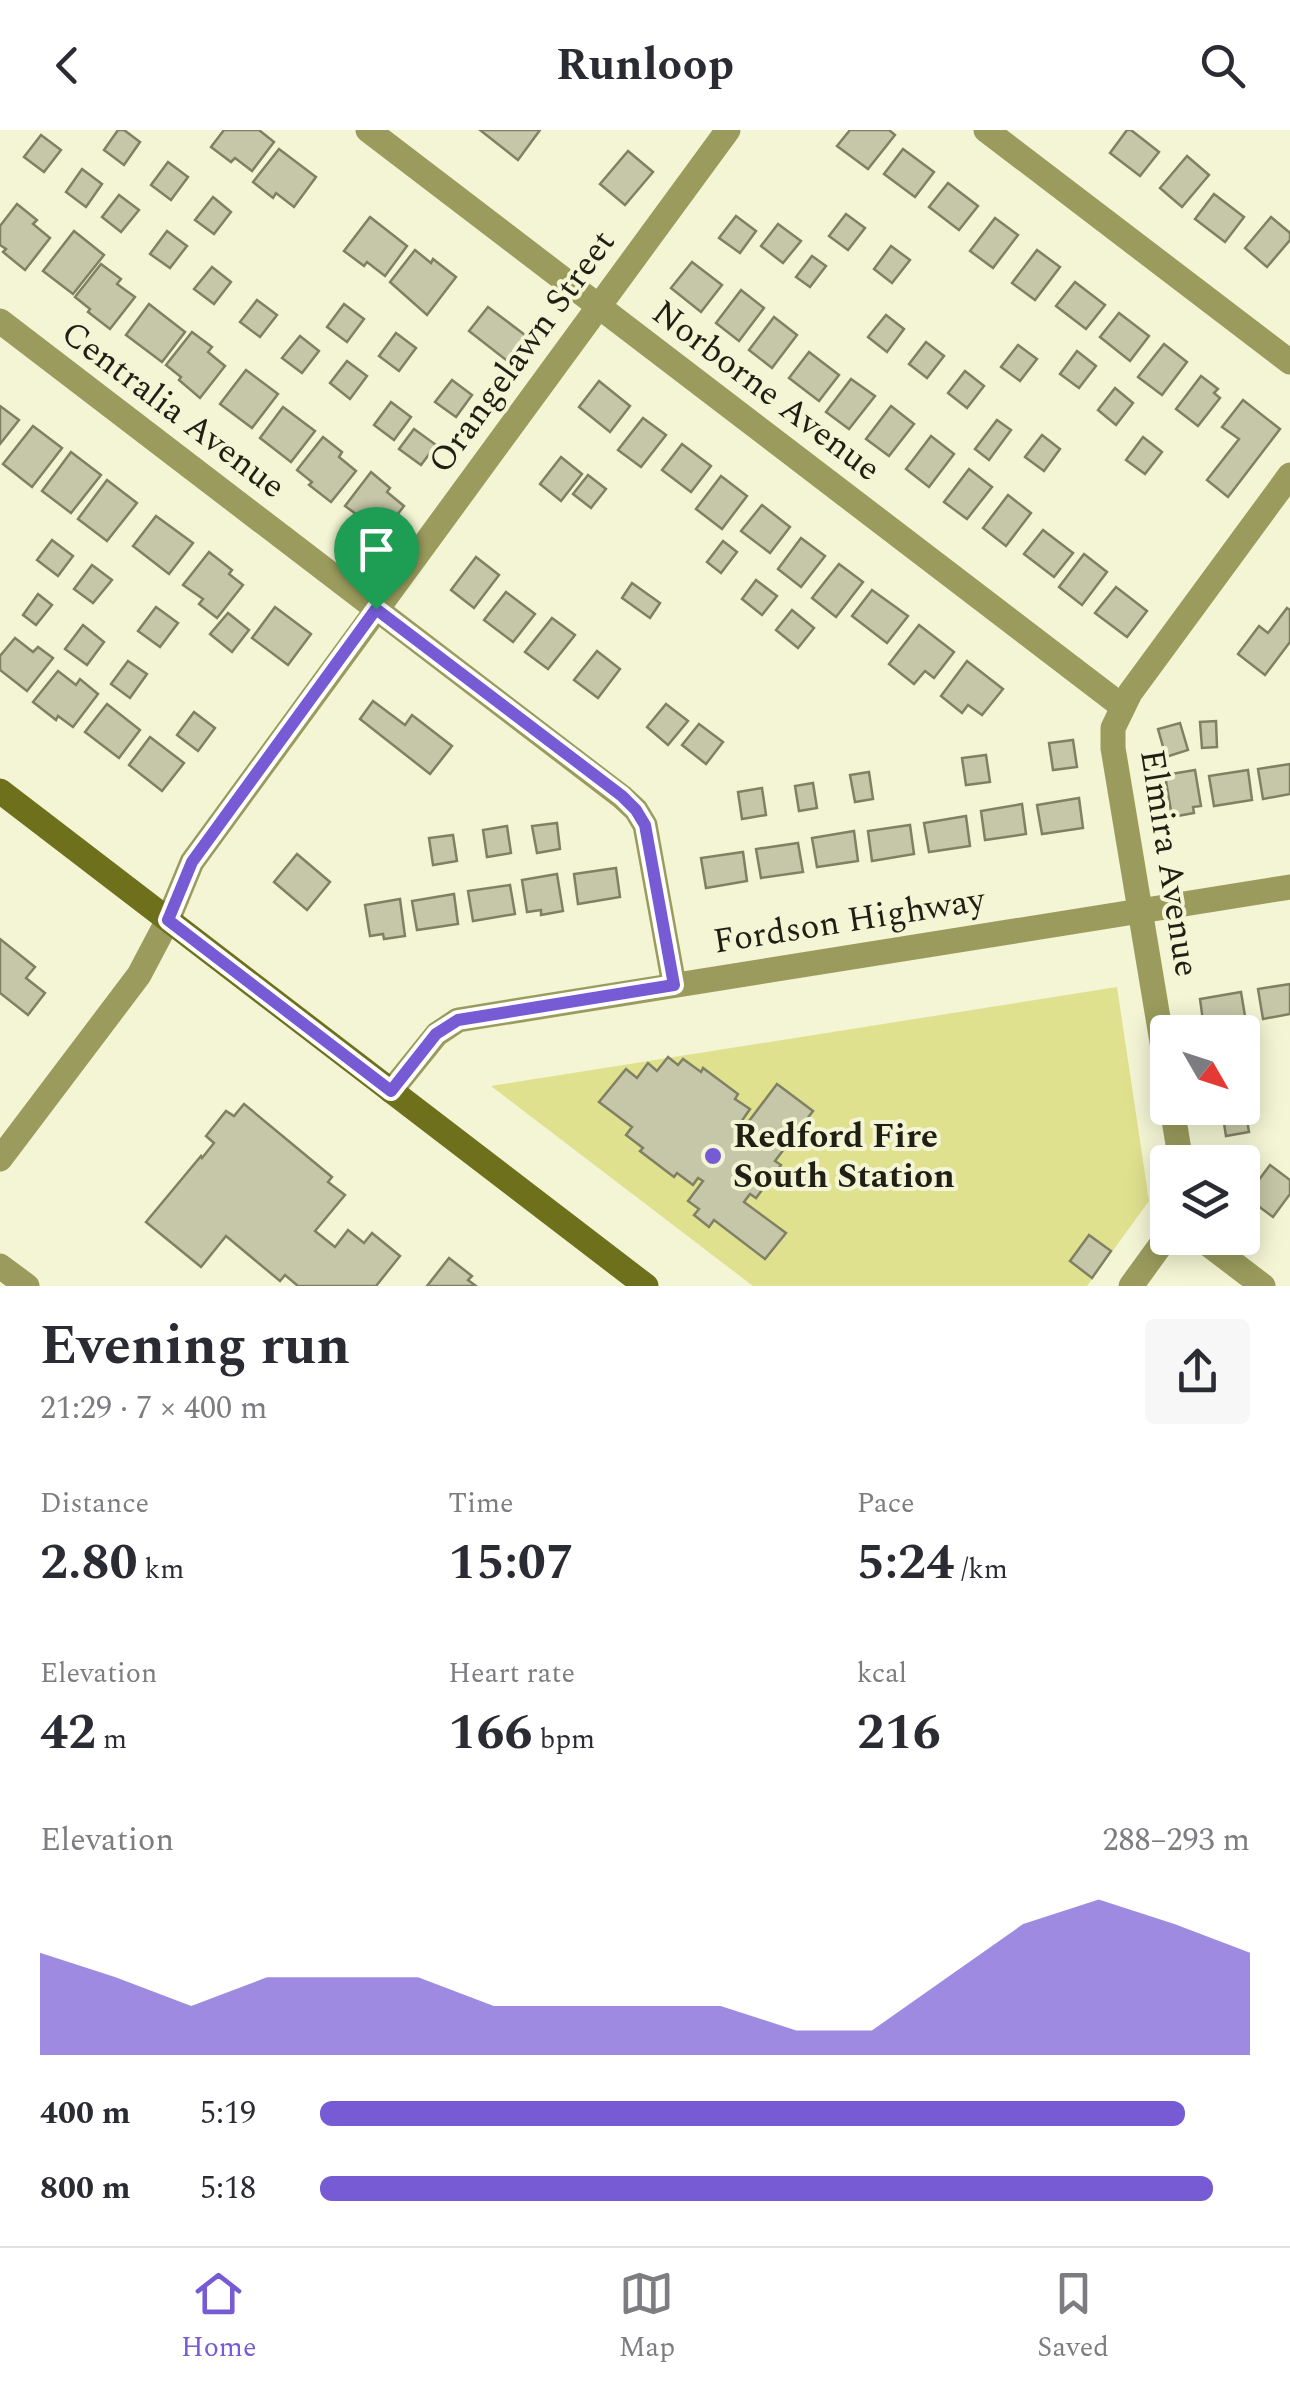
<!DOCTYPE html>
<html lang="en">
<head>
<meta charset="utf-8">
<style>
	:root { --surface:#fff; --page:#f7f7f7; --text:#2b2b33; --muted:#7c7c81; --line:#e1e1e2; --accent:#765bd5 }
	body { margin:0; font-family:Spectral,serif; background:var(--page); color:var(--text); height:100vh; display:flex; flex-direction:column; font-size:38px; white-space:nowrap }
	* { box-sizing:border-box; margin:0 }
	p { font-size:32px; color:var(--muted) }
	.icon { flex:none; width:55px; height:55px; fill:none; stroke:currentColor; stroke-width:2; stroke-linecap:round; stroke-linejoin:round }
	.map { position:relative; height:1156px; overflow:hidden }
	.details { display:flex; flex-direction:column; background:var(--surface); flex:1 }
	.details>* { flex:none }
	.needle { width:65px; rotate:129deg }
	.buttons { position:absolute; left:1150px; top:885px; display:grid; gap:20px }
	.buttons a { display:grid; place-items:center; width:110px; height:110px; border-radius:10px; background:var(--surface); box-shadow:0 5px 25px #0003; font-size:50px }
	.pin { position:absolute; display:grid; place-items:center; width:85px; height:85px; color:#fff; margin:-102px -42px; border-radius:50% 50% 50% 0; rotate:-45deg; box-shadow:0 0 10px #0007 }
	.pin .icon { rotate:45deg }
	.round { display:grid; place-items:center; flex:none; width:105px; height:105px; border-radius:10px; background:var(--page) }
	.headline { display:flex; align-items:center; justify-content:space-between; height:170px; padding:0 40px }
	h1 { font-size:55px; font-weight:700; line-height:75px }
	.metrics { display:grid; grid-template-columns:repeat(3,1fr); gap:15px; height:170px; padding:10px 40px }
	.metrics div { display:grid; align-content:center }
	.metrics b { font-size:50px; font-weight:700 }
	.metrics small { font-size:28px; font-weight:400 }
	.metrics p { font-size:28px }
	.chart { height:280px; padding:20px 40px }
	.chart p { display:flex; justify-content:space-between }
	.chart svg { width:100%; height:180px; margin-top:10px; fill:var(--accent); opacity:.7 }
	ul { padding:0 40px; list-style:none; font-size:32px }
	li { display:grid; grid-template-columns:160px 120px 1fr; align-items:center; height:75px }
	li i { height:25px; border-radius:12px; background:var(--accent) }
	header { display:flex; justify-content:space-between; align-items:center; height:130px; padding:0 40px; background:var(--surface); font-size:45px; font-weight:700 }
	.menu { display:flex; justify-content:space-around; align-items:center; height:140px; border-top:2px solid var(--line); background:var(--surface); font-size:28px; color:var(--muted) }
	.menu a { display:grid; justify-items:center; gap:5px }
	.menu .current { color:var(--accent) }
	.map>svg:first-child { display:block }
</style>
</head>
<body>
<header><svg class="icon" aria-label="back" viewBox="0 0 24 24"><path d="M15 5l-7 7 7 7"/></svg>Runloop<svg class="icon" aria-label="search" viewBox="0 0 24 24"><circle cx="10" cy="10" r="6"/><path d="M15 15l6 6"/></svg></header>
<div class="map">
<svg width="1290" height="1156" viewBox="0 0 1290 1156">
	<rect width="100%" height="100%" fill="#f3f5d4"/>
	<polygon fill="#dfe18f" points="1117,857 1149,1071 1087,1156 753,1156 491,956"/>
	<g fill="#c6c7a8" stroke="#808164" stroke-width="2.5">
		<polygon points="118,0 124,0 140,12 124,35 104,20"/>
		<polygon points="224,0 259,0 274,12 252,41 235,28 231,32 211,17"/>
		<polygon points="480,0 540,0 518,30"/>
		<polygon points="850,0 889,0 895,5 868,39 837,16"/>
		<polygon points="1127,0 1131,0 1159,22 1140,46 1110,23"/>
		<polygon points="41,5 61,20 44,42 24,27"/>
		<polygon points="279,19 316,47 294,77 276,63 273,68 253,52"/>
		<polygon points="903,19 934,42 915,67 884,44"/>
		<polygon points="628,21 653,42 625,75 600,54"/>
		<polygon points="1187,26 1209,45 1182,77 1160,58"/>
		<polygon points="168,32 188,47 171,70 151,55"/>
		<polygon points="82,39 102,54 86,77 66,62"/>
		<polygon points="948,53 978,76 959,100 929,77"/>
		<polygon points="1214,64 1244,87 1225,112 1195,89"/>
		<polygon points="119,65 139,80 121,102 102,87"/>
		<polygon points="213,67 231,82 214,104 195,90"/>
		<polygon points="17,74 37,90 33,94 50,108 25,140 3,122 6,119 0,115 0,96"/>
		<polygon points="846,84 865,98 848,120 829,106"/>
		<polygon points="736,86 756,101 740,123 719,108"/>
		<polygon points="370,87 407,116 385,146 367,132 364,136 344,121"/>
		<polygon points="1271,87 1290,103 1290,110 1267,137 1245,118"/>
		<polygon points="995,88 1018,105 993,138 970,121"/>
		<polygon points="778,94 801,111 783,133 761,116"/>
		<polygon points="74,101 104,125 73,164 43,141"/>
		<polygon points="167,101 187,116 170,138 150,124"/>
		<polygon points="891,116 910,130 892,153 874,139"/>
		<polygon points="415,120 431,133 433,129 456,147 427,185 390,152"/>
		<polygon points="1037,120 1060,137 1035,170 1012,153"/>
		<polygon points="812,126 826,136 810,157 796,147"/>
		<polygon points="692,132 722,155 701,182 671,158"/>
		<polygon points="101,134 121,149 117,154 135,167 110,199 88,182 90,179 75,167"/>
		<polygon points="212,137 231,152 214,174 194,159"/>
		<polygon points="1075,152 1105,175 1086,199 1056,176"/>
		<polygon points="741,160 764,178 739,211 716,193"/>
		<polygon points="257,170 277,185 260,207 240,192"/>
		<polygon points="149,174 185,202 162,232 126,205"/>
		<polygon points="344,174 364,189 347,212 327,197"/>
		<polygon points="488,177 529,208 510,233 469,201"/>
		<polygon points="1119,183 1149,206 1130,231 1100,207"/>
		<polygon points="886,185 904,199 887,222 868,207"/>
		<polygon points="774,187 797,205 772,238 749,220"/>
		<polygon points="192,202 212,217 208,222 225,236 200,268 179,250 181,247 166,235"/>
		<polygon points="396,203 416,218 399,241 379,226"/>
		<polygon points="300,206 319,221 302,243 282,228"/>
		<polygon points="926,212 944,226 927,248 909,234"/>
		<polygon points="1164,214 1187,232 1162,265 1138,247"/>
		<polygon points="1018,215 1037,229 1020,251 1001,237"/>
		<polygon points="1077,221 1096,236 1079,258 1060,244"/>
		<polygon points="809,222 839,245 819,271 789,248"/>
		<polygon points="347,231 367,246 350,269 330,253"/>
		<polygon points="246,240 278,264 252,298 220,274"/>
		<polygon points="965,241 984,256 967,278 948,263"/>
		<polygon points="1201,246 1218,259 1214,263 1220,268 1198,296 1176,279"/>
		<polygon points="851,249 875,266 849,299 826,282"/>
		<polygon points="452,250 472,265 456,287 435,272"/>
		<polygon points="599,251 630,276 610,302 579,277"/>
		<polygon points="1115,258 1133,273 1116,295 1098,280"/>
		<polygon points="1243,270 1280,299 1228,367 1207,350 1239,309 1222,297"/>
		<polygon points="391,272 411,287 394,310 374,295"/>
		<polygon points="0,276 19,290 0,314"/>
		<polygon points="891,276 914,294 889,326 866,309"/>
		<polygon points="283,277 315,301 291,332 260,308"/>
		<polygon points="643,288 666,305 641,337 618,320"/>
		<polygon points="997,290 1011,300 989,330 975,319"/>
		<polygon points="33,296 62,318 32,357 3,334"/>
		<polygon points="414,299 436,315 421,335 399,319"/>
		<polygon points="1042,305 1060,319 1044,341 1025,327"/>
		<polygon points="931,306 954,324 929,357 906,339"/>
		<polygon points="323,307 342,322 339,327 356,341 331,372 309,355 312,352 297,340"/>
		<polygon points="1143,307 1162,322 1145,344 1126,330"/>
		<polygon points="682,314 711,336 691,362 662,340"/>
		<polygon points="71,322 101,345 71,383 42,361"/>
		<polygon points="561,327 582,344 561,371 540,354"/>
		<polygon points="969,339 992,357 967,389 944,372"/>
		<polygon points="371,342 390,358 387,362 404,376 379,408 357,390 360,387 345,376"/>
		<polygon points="588,345 606,359 591,378 573,364"/>
		<polygon points="721,346 747,366 722,399 696,379"/>
		<polygon points="107,350 137,373 107,411 78,389"/>
		<polygon points="1008,365 1031,383 1006,416 983,398"/>
		<polygon points="762,375 790,397 770,423 741,401"/>
		<polygon points="156,386 193,413 169,444 133,416"/>
		<polygon points="1043,400 1073,423 1054,447 1024,424"/>
		<polygon points="801,408 825,426 801,457 778,439"/>
		<polygon points="52,410 73,426 58,446 37,430"/>
		<polygon points="723,411 737,422 721,443 707,432"/>
		<polygon points="209,422 232,440 229,444 243,455 217,488 199,474 203,469 183,455"/>
		<polygon points="1084,424 1107,442 1082,475 1059,457"/>
		<polygon points="476,427 499,445 474,478 451,460"/>
		<polygon points="839,434 863,452 836,487 812,468"/>
		<polygon points="92,435 112,450 93,473 74,459"/>
		<polygon points="756,450 777,466 762,485 742,469"/>
		<polygon points="632,453 660,473 650,488 622,468"/>
		<polygon points="1116,457 1147,481 1127,507 1095,483"/>
		<polygon points="872,460 908,486 887,513 852,486"/>
		<polygon points="506,462 535,484 513,512 484,490"/>
		<polygon points="38,464 52,475 36,495 23,485"/>
		<polygon points="156,477 178,493 160,517 138,501"/>
		<polygon points="275,477 311,504 288,535 252,508"/>
		<polygon points="1287,478 1290,480 1290,512 1265,545 1238,524 1259,496 1268,503"/>
		<polygon points="792,480 814,498 798,518 776,500"/>
		<polygon points="228,483 249,500 232,522 210,504"/>
		<polygon points="552,488 575,505 548,539 525,522"/>
		<polygon points="83,495 104,512 87,535 65,519"/>
		<polygon points="919,495 954,522 934,548 925,541 914,554 889,534"/>
		<polygon points="15,508 33,522 38,517 53,528 27,561 0,540 0,526"/>
		<polygon points="597,521 620,539 598,568 574,550"/>
		<polygon points="128,531 147,544 130,568 111,554"/>
		<polygon points="967,531 1003,559 982,585 968,575 962,583 941,566"/>
		<polygon points="58,541 76,555 80,549 98,564 73,597 58,586 56,590 33,572"/>
		<polygon points="373,571 405,595 412,585 452,616 430,644 360,589"/>
		<polygon points="107,574 140,600 119,628 85,602"/>
		<polygon points="666,574 688,591 668,615 647,597"/>
		<polygon points="194,582 215,598 198,621 177,605"/>
		<polygon points="1216,591 1217,617 1202,618 1200,592"/>
		<polygon points="1180,593 1188,620 1166,627 1158,599"/>
		<polygon points="699,594 723,612 706,634 682,615"/>
		<polygon points="150,607 184,633 162,661 129,635"/>
		<polygon points="1073,610 1077,637 1053,640 1049,613"/>
		<polygon points="986,625 990,652 966,655 962,628"/>
		<polygon points="1290,634 1290,664 1263,669 1258,639"/>
		<polygon points="1195,640 1201,676 1193,677 1194,683 1172,687 1165,645"/>
		<polygon points="1248,640 1252,670 1214,676 1209,646"/>
		<polygon points="869,642 873,669 855,672 850,645"/>
		<polygon points="813,653 817,678 799,681 795,656"/>
		<polygon points="762,658 766,685 742,689 738,662"/>
		<polygon points="1079,668 1083,698 1042,704 1037,675"/>
		<polygon points="1022,674 1026,704 985,710 981,681"/>
		<polygon points="966,686 970,716 929,722 924,693"/>
		<polygon points="557,693 560,719 537,723 532,696"/>
		<polygon points="910,695 914,724 872,731 868,701"/>
		<polygon points="507,696 511,723 487,727 483,700"/>
		<polygon points="854,701 858,731 817,737 812,708"/>
		<polygon points="453,705 457,731 433,735 429,708"/>
		<polygon points="798,713 803,742 761,748 756,719"/>
		<polygon points="743,722 747,751 706,758 701,728"/>
		<polygon points="297,724 330,752 307,780 274,752"/>
		<polygon points="616,738 620,767 578,774 574,744"/>
		<polygon points="557,744 563,781 541,785 541,780 527,782 522,750"/>
		<polygon points="510,755 515,784 473,791 468,761"/>
		<polygon points="454,764 458,794 417,800 412,771"/>
		<polygon points="400,769 405,806 384,809 383,804 370,806 365,775"/>
		<polygon points="0,809 35,837 26,848 45,863 28,885 0,863"/>
		<polygon points="1290,854 1290,884 1263,889 1258,859"/>
		<polygon points="1241,862 1246,892 1204,898 1200,869"/>
		<polygon points="668,927 678,935 683,929 701,942 703,938 738,964 735,969 750,979 741,992 746,995 777,954 813,981 775,1031 781,1035 756,1068 750,1064 744,1072 786,1103 765,1129 714,1090 709,1097 694,1085 699,1079 688,1071 703,1051 698,1048 693,1055 677,1043 674,1047 640,1021 643,1018 626,1005 632,997 599,972 626,939 637,948 648,933 657,941"/>
		<polygon points="244,974 332,1047 328,1052 345,1065 315,1101 335,1117 348,1100 364,1113 372,1103 400,1126 376,1156 298,1156 285,1145 280,1151 226,1106 201,1137 146,1092 201,1026 202,1028 214,1013 206,1006 226,981 234,986"/>
		<polygon points="1245,977 1249,1002 1226,1006 1222,981"/>
		<polygon points="1270,1035 1290,1050 1290,1064 1273,1087 1246,1067"/>
		<polygon points="1089,1105 1111,1121 1092,1148 1070,1131"/>
		<polygon points="449,1128 472,1146 468,1150 476,1156 427,1156"/>
	</g>
	<g fill="none" stroke-linecap="round" stroke-linejoin="round">
		<g stroke="#9a9b5c" stroke-width="25">
			<polyline points="368,0 1123,577"/>
			<polyline points="986,0 1290,232"/>
			<polyline points="0,191 622,667 636,680 645,695 674,855"/>
			<polyline points="1168,948 1113,618 1113,598 1130,563 1290,345"/>
			<polyline points="391,961 437,904 458,890 1290,757"/>
			<polyline points="1172,978 1181,1032"/>
			<polyline points="0,1029 139,845 168,790 192,732 728,0"/>
			<polyline points="1200,1108 1263,1156"/>
			<polyline points="0,1136 27,1156"/>
			<polyline points="1131,1156 1168,1105"/>
		</g>
		<polyline stroke="#6f701c" stroke-width="25" points="0,661 646,1156"/>
	</g>
	<g fill="none" stroke-linecap="round" stroke-linejoin="round">
		<defs>
			<polygon id="route" points="376,479 622,666 636,680 645,695 674,855 458,890 436,904 391,961 168,790 192,732"/>
		</defs>
		<use href="#route" stroke="#fff" stroke-width="20"/>
		<use href="#route" stroke="#765bd5" stroke-width="12"/>
	</g>
	<circle fill="#765bd5" stroke="#f3f5d4" stroke-width="4" cx="713" cy="1026" r="10"/>
	<g text-anchor="middle" dominant-baseline="central" stroke-width="8" stroke-linejoin="round" paint-order="stroke">
		<g font-size="35" fill="#1f1f14" stroke="#f3f5d4">
			<text transform="translate(522 222) rotate(-54)">Orangelawn Street</text>
			<text transform="translate(766 261) rotate(37)">Norborne Avenue</text>
			<text transform="translate(173 280) rotate(37)">Centralia Avenue</text>
			<text transform="translate(1169 733) rotate(81)">Elmira Avenue</text>
			<text transform="translate(849 791) rotate(-9)">Fordson Highway</text>
		</g>
		<g font-size="35" font-weight="bold" fill="#1f1f14" stroke="#f3f5d4" text-anchor="start">
			<text x="733" y="1006">Redford Fire<tspan x="733" dy="40">South Station</tspan></text>
		</g>
	</g>
</svg>
<div class="buttons">
<a><svg class="needle" viewBox="-14 -14 28 28"><path d="M0-13l5 13h-10z" fill="#e53935"/><path d="M0 13l5-13h-10z" fill="#7c7c81"/></svg></a>
<a><svg class="icon" aria-label="layers" viewBox="0 0 24 24"><path d="M12 4l9 5-9 5-9-5zM3 14l9 5 9-5"/></svg></a>
</div>
<div class="pin" style="left:376px;top:479px;background:#1e9e55"><svg class="icon" aria-label="arrive" viewBox="0 0 24 24"><path d="M6 21V4h12l-3 4 3 4H6"/></svg></div>
</div>
<section class="details">
<div class="headline"><div><h1>Evening run</h1><p>21:29 · 7 × 400 m</p></div><a class="round"><svg class="icon" aria-label="share" viewBox="0 0 24 24"><path d="M12 15V3M7 8l5-5 5 5M5 13v7h14v-7"/></svg></a></div>
<div class="metrics">
<div><p>Distance</p><b>2.80<small> km</small></b></div>
<div><p>Time</p><b>15:07</b></div>
<div><p>Pace</p><b>5:24<small> /km</small></b></div>
</div>
<div class="metrics">
<div><p>Elevation</p><b>42<small> m</small></b></div>
<div><p>Heart rate</p><b>166<small> bpm</small></b></div>
<div><p>kcal</p><b>216</b></div>
</div>
<div class="chart"><p><span>Elevation</span>288–293 m</p>
<svg viewBox="0 0 160 44" preserveAspectRatio="none"><path d="M0 44V19L10 25L20 32L30 25L40 25L50 25L60 32L70 32L80 32L90 32L100 38L110 38L120 25L130 12L140 6L150 12L160 19V44z"/></svg>
</div>
<ul>
<li><b>400 m</b>5:19<i style="width:93%"></i></li>
<li><b>800 m</b>5:18<i style="width:96%"></i></li>
</ul>
</section>
<nav class="menu">
<a class="current"><svg class="icon" aria-label="home" viewBox="0 0 24 24"><path d="M3 11l9-7 9 7M6 9v11h12V9"/></svg>Home</a>
<a><svg class="icon" aria-label="map" viewBox="0 0 24 24"><path d="M3 6l6-2 6 2 6-2v14l-6 2-6-2-6 2zM9 4v14M15 6v14"/></svg>Map</a>
<a><svg class="icon" aria-label="saved" viewBox="0 0 24 24"><path d="M7 4h10v16l-5-4-5 4z"/></svg>Saved</a>
</nav>
</body>
</html>
